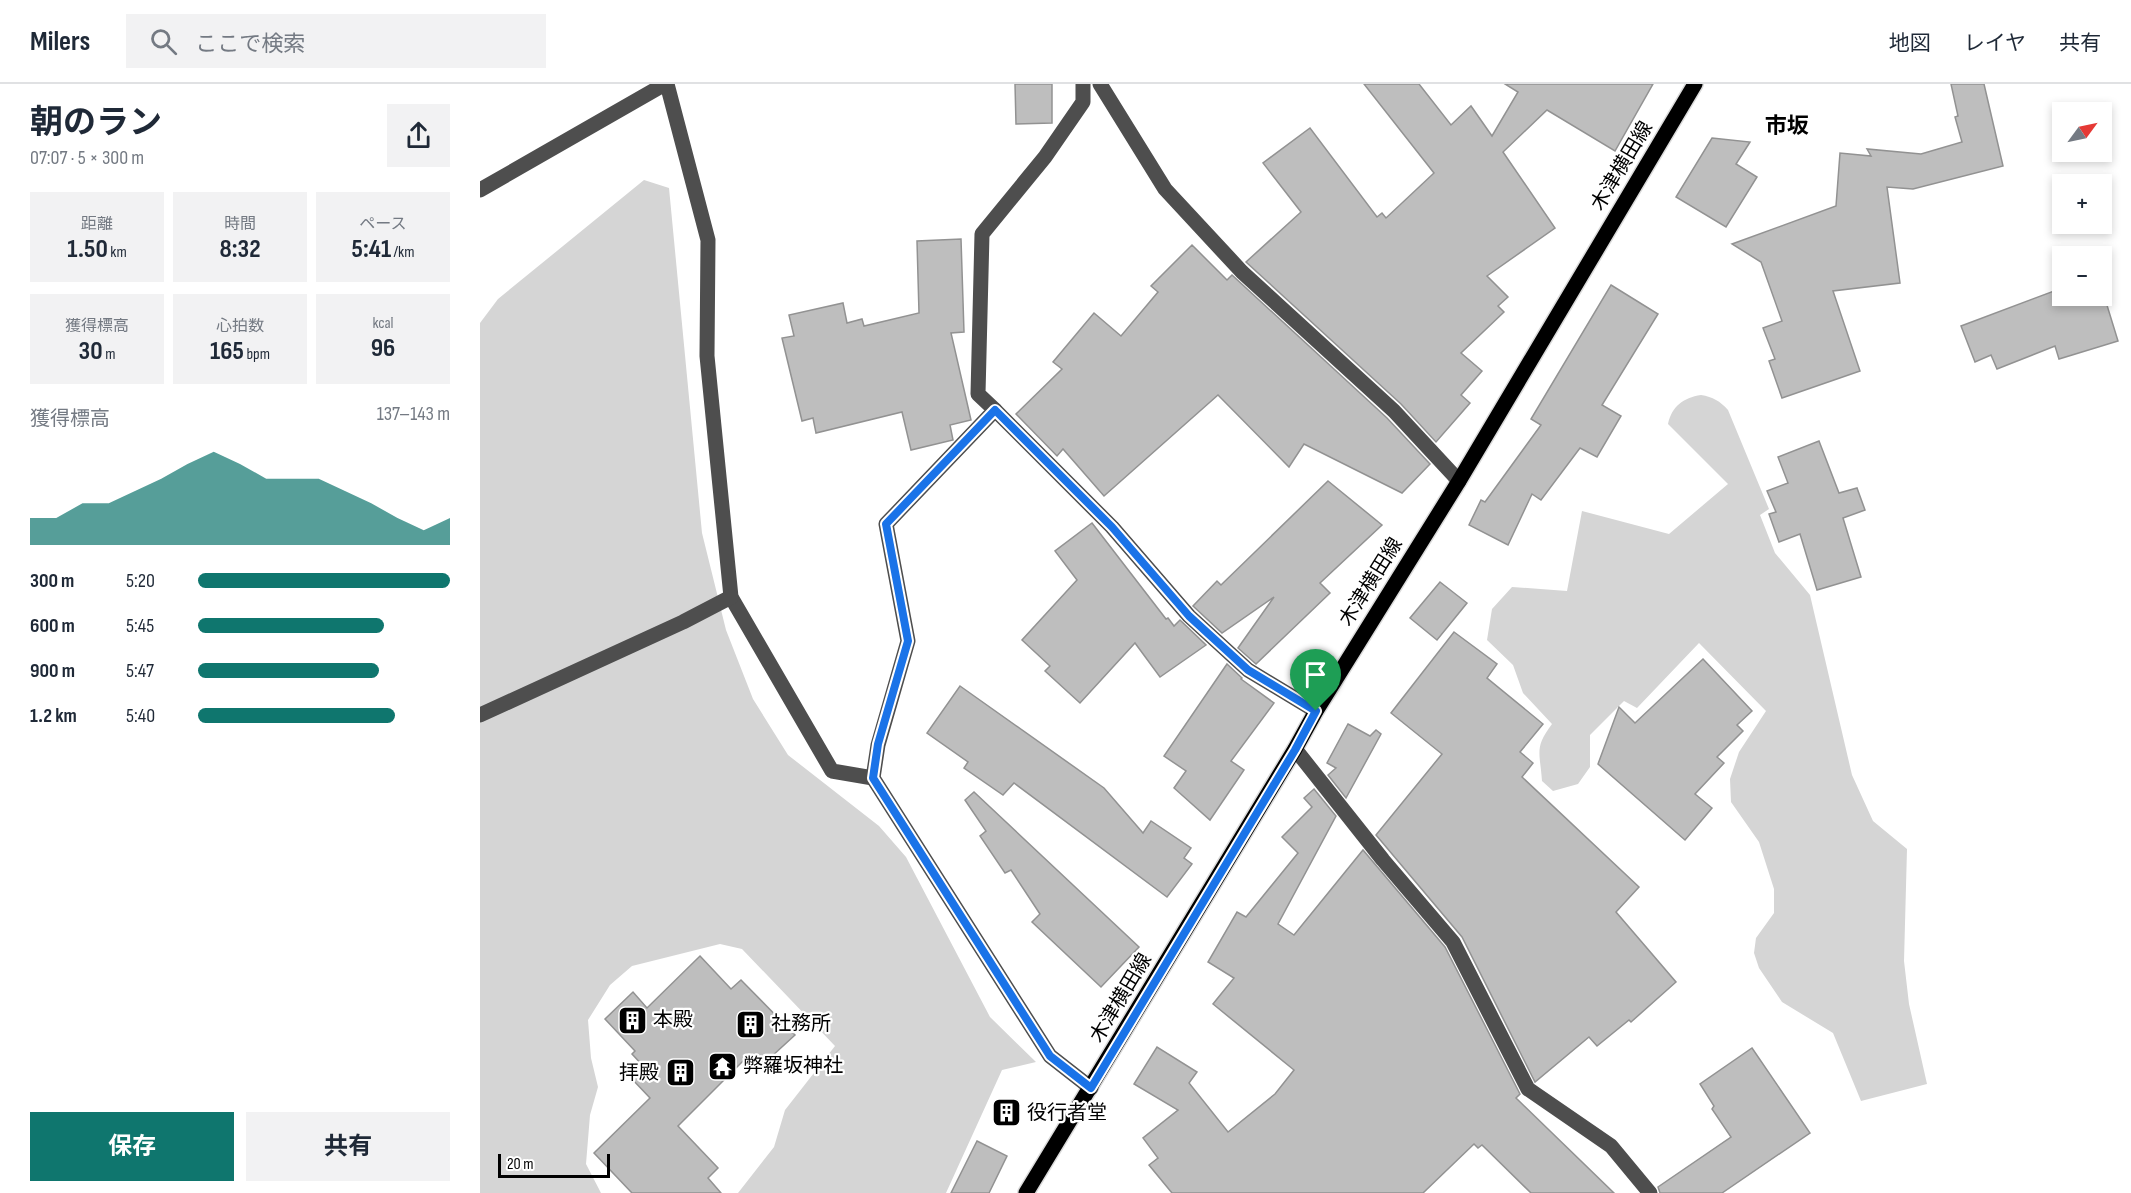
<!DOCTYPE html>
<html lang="ja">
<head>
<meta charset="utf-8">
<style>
	:root { --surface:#fff; --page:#f2f2f3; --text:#1f2937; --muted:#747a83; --line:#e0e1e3; --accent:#0f766e }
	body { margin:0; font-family:"Sofia Sans Condensed","Noto Sans JP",sans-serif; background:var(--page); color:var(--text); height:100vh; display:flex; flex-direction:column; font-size:22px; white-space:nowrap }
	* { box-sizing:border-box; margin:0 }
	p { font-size:20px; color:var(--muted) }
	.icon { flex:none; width:33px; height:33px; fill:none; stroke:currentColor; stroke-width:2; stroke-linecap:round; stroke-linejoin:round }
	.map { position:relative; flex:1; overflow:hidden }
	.drawer { display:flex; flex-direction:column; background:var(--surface); width:480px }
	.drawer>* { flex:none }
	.needle { width:39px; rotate:57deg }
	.tools { position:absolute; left:1572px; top:18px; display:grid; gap:12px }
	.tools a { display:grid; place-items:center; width:60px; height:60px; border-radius:0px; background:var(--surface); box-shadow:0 3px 9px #0003; font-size:30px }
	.scale { position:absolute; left:18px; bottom:15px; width:112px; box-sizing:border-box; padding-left:6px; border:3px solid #000; border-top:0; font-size:16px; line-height:21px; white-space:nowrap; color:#000; -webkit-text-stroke:4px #fff; paint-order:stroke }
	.pin { position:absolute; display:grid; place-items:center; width:51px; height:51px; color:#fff; margin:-62px -26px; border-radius:50% 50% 50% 0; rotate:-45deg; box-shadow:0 0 6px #0007 }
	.pin .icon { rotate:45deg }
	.round { display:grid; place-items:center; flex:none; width:63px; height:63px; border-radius:0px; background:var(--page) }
	.head { display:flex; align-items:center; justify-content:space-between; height:102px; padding:0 30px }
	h1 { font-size:33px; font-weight:700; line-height:45px }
	.metrics { display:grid; grid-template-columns:repeat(3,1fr); gap:9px; height:102px; padding:6px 30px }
	.metrics div { display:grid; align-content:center; border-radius:0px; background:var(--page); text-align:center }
	.metrics b { font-size:26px; font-weight:700 }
	.metrics small { font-size:16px; font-weight:400 }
	.metrics p { font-size:16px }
	.chart { height:168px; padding:12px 30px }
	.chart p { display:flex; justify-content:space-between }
	.chart svg { width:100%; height:108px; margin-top:6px; fill:var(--accent); opacity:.7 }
	.cta { display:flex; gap:12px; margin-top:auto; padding:12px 30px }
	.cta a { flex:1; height:69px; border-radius:0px; background:var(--accent); color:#fff; font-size:24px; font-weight:700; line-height:69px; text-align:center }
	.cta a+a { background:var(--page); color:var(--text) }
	ul { padding:0 30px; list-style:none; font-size:20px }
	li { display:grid; grid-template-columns:96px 72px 1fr; align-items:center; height:45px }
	li i { height:15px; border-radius:8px; background:var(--accent) }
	header { display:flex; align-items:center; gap:36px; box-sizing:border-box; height:84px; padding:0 30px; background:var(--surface); border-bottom:2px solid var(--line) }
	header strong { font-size:28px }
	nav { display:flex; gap:33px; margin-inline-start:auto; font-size:21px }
	.search { width:420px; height:54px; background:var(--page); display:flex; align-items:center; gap:15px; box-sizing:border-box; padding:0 21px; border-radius:0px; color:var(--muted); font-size:22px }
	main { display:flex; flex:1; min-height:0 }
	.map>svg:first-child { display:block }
</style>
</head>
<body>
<header>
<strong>Milers</strong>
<div class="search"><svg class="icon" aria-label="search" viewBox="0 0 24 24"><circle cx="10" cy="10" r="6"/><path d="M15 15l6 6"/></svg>ここで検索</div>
<nav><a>地図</a><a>レイヤ</a><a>共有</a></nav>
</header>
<main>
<section class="drawer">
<div class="head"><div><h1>朝のラン</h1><p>07:07 · 5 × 300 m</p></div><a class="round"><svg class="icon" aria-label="share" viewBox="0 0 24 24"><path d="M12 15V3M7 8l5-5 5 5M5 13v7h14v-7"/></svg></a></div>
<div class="metrics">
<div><p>距離</p><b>1.50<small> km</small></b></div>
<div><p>時間</p><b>8:32</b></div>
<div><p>ペース</p><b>5:41<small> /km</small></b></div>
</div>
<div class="metrics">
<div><p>獲得標高</p><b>30<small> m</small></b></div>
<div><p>心拍数</p><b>165<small> bpm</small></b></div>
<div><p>kcal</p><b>96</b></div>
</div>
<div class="chart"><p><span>獲得標高</span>137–143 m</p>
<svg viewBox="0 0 160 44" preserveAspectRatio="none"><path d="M0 44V33L10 33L20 27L30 27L40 22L50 17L60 11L70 6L80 11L90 17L100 17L110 17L120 22L130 27L140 33L150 38L160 33V44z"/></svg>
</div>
<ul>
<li><b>300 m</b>5:20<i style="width:100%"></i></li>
<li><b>600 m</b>5:45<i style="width:74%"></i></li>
<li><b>900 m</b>5:47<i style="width:72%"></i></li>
<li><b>1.2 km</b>5:40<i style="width:78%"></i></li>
</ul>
<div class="cta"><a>保存</a><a>共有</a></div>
</section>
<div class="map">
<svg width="1651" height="1109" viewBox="0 0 1651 1109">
	<rect width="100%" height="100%" fill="#fff"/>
	<g fill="#d5d5d5">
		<polygon points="164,96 189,104 222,449 246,546 273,615 308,671 399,742 426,773 510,933 556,978 522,986 466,1109 258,1109 294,1063 305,1026 355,962 262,865 240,860 152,882 130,901 108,936 111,974 118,1003 110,1031 106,1080 121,1109 0,1109 0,239 18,215"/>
		<path d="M1221,311C1233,313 1240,317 1248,326L1289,425L1280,431L1295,469L1330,511L1372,691L1393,737L1427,765L1424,877L1429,920L1447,1000L1381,1017L1353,949L1302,918L1279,884L1274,869L1276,854L1294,829V805L1279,758L1251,718L1250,695L1259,668L1286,627L1219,559L1157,624L1144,617L1110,651V683L1098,700L1073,707L1062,697C1060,668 1054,664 1072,640L1043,609L1033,581L1007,556L1012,525L1032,503L1087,507L1102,427L1189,450L1248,400L1188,340C1192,322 1203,314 1221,311Z"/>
	</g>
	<g fill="#bebebe" stroke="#929292" stroke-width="1.5">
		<polygon points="535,0 572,0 572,39 536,40"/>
		<polygon points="884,0 939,0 971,41 991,22 1012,52 1038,8 1025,0 1173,0 1135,67 1067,26 1023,68 1075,144 1007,192 1028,213 1018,222 1024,228 981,269 1002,287 981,311 990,319 956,358 921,320 766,178 821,128 783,79 830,44 897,133 902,129 906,134 954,89"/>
		<polygon points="1471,0 1504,0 1523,82 1433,105 1407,103 1420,199 1353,207 1380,287 1302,314 1289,277 1295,275 1283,244 1302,237 1281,178 1252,160 1356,122 1360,69 1391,72 1387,65 1441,70 1482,58 1475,33 1478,32"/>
		<polygon points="1232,54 1270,58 1256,80 1277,93 1246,143 1196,113"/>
		<polygon points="481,155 484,248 471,249 491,336 470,341 473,356 431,366 422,328 336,349 333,334 322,337 302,254 314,252 309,231 363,219 367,239 382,235 384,242 439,229 437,157"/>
		<polygon points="712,161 747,196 752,191 907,334 950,380 922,409 824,360 809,383 738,311 624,412 583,365 577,372 536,330 582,285 573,278 614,229 641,252 678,208 671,202"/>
		<polygon points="1131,201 1178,230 1122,321 1141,332 1117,373 1100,364 1061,416 1052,410 1028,461 989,441 1001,416 1005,418 1061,341 1051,335"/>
		<polygon points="1582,204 1582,212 1622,212 1622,205 1638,257 1579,275 1575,262 1517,285 1511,271 1495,278 1481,242"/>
		<polygon points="1339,357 1359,409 1377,404 1385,426 1363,434 1381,493 1337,506 1320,450 1299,458 1289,430 1296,428 1287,407 1308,399 1298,373"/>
		<polygon points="848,397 902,441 840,499 850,509 776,580 758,564 794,513 742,549 713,522 737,497 741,501"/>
		<polygon points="612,439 686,535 688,534 694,542 700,536 726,561 680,593 655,559 600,619 565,587 570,582 542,556 597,496 575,467"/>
		<polygon points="960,498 987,519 957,556 930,534"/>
		<polygon points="974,548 1017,580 1007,594 1063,640 1040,668 1053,679 1042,693 1159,803 1136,828 1196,898 1151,938 1149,936 1117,962 1109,953 1055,998 982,853 896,751 962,670 911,629"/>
		<polygon points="1223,575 1272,627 1257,641 1263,647 1237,673 1244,679 1215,710 1232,724 1205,756 1118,680 1139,623 1155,639"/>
		<polygon points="747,580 762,594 761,595 794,619 751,677 764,686 730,736 694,704 706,687 684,672"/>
		<polygon points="480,602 624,704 663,749 671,737 711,764 704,774 712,780 687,813 534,699 523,711 484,684 488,678 447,649"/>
		<polygon points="868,640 890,652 896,646 901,650 866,714 848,691 856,684 847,679"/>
		<polygon points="834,705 856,732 798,840 814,851 883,766 965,863 1040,1010 1036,1014 1134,1109 1051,1109 1002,1061 998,1064 994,1060 943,1109 692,1109 669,1081 678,1074 663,1054 698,1026 654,1000 677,963 717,988 709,999 748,1048 795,1010 814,986 733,920 754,894 728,878 757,828 766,833 818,769 802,753 832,723 824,714"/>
		<polygon points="494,708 659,863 621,903 552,838 560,830 531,786 525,789 500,752 506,747 485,716"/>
		<polygon points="220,872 251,905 261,896 315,951 279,984 268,972 198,1042 238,1084 228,1094 241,1109 152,1109 114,1069 170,1014 152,995 164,983 152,970 155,967 125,935 153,908 167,924"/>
		<polygon points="1272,964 1330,1049 1242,1109 1180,1109 1178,1103 1251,1053 1232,1025 1234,1022 1220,1000"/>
		<polygon points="497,1057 527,1072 509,1109 471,1109"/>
	</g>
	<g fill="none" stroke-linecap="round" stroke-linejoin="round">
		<defs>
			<polyline id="major" points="546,1109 815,665 836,627 979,397 1215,0"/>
		</defs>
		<use href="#major" stroke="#dbdbdb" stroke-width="18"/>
		<g stroke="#4e4e4e" stroke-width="15">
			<polyline points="187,0 228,156 227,272 251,513 352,687 393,694"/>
			<polyline points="603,0 603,18 565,73 502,150 498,310 515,326 406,440 428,557 398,661 393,694 570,972 611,1004"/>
			<polyline points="620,0 685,105 762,188 914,327 979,397"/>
			<polyline points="0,106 185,0"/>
			<polyline points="515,326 632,443 709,532 768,586 836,627"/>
			<polyline points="0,631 203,538 251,513"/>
			<polyline points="815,665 903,776 973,858 1048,1005 1131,1062 1170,1109"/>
		</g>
		<use href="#major" stroke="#000" stroke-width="15"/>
	</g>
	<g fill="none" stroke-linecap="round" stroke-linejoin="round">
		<defs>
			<polygon id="route" points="515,326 632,443 709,532 768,586 836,627 815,666 611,1004 570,972 393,694 398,660 428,557 406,440"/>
		</defs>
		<use href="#route" stroke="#fff" stroke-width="12"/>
		<use href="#route" stroke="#1a73e8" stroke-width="8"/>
	</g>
	<defs>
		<symbol id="building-square" viewBox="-11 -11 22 22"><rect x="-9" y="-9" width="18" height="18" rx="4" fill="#000" stroke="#fff"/><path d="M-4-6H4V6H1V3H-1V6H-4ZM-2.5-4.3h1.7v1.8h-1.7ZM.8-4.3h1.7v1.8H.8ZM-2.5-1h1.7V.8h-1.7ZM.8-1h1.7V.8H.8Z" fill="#fff"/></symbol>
		<symbol id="temple-square" viewBox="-11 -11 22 22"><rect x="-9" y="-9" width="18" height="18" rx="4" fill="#000" stroke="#fff"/><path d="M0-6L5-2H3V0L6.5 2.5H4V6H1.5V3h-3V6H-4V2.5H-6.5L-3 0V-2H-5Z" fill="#fff"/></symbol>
	</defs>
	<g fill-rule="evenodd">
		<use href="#building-square" x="136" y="920" width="33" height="33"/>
		<use href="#building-square" x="254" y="924" width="33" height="33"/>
		<use href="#temple-square" x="226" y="966" width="33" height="33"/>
		<use href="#building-square" x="184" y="972" width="33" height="33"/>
		<use href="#building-square" x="510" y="1012" width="33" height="33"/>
	</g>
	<g text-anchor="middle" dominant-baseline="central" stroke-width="4.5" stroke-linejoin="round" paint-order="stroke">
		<g font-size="20" fill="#000" stroke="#fff">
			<text transform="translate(1142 82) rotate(-59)">木津横田線</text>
			<text transform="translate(891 498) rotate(-58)">木津横田線</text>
			<text transform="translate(641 914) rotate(-59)">木津横田線</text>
		</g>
		<g font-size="20" fill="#000" stroke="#fff" text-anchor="start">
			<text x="173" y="936">本殿</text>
			<text x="291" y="940">社務所</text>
			<text x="263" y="982">弊羅坂神社</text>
			<text x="179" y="989" text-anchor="end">拝殿</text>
			<text x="547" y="1029">役行者堂</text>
		</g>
		<g font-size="22" font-weight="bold" fill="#000" stroke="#fff">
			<text x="1307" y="42">市坂</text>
		</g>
	</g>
</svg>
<div class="tools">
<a><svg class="needle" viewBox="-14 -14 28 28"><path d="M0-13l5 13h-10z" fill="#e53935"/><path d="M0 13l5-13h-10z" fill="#747a83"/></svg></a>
<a>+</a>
<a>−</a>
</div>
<div class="scale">20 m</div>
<div class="pin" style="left:836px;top:627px;background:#1e9e55"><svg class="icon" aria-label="arrive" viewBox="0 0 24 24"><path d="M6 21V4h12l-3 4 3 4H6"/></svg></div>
</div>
</main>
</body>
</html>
